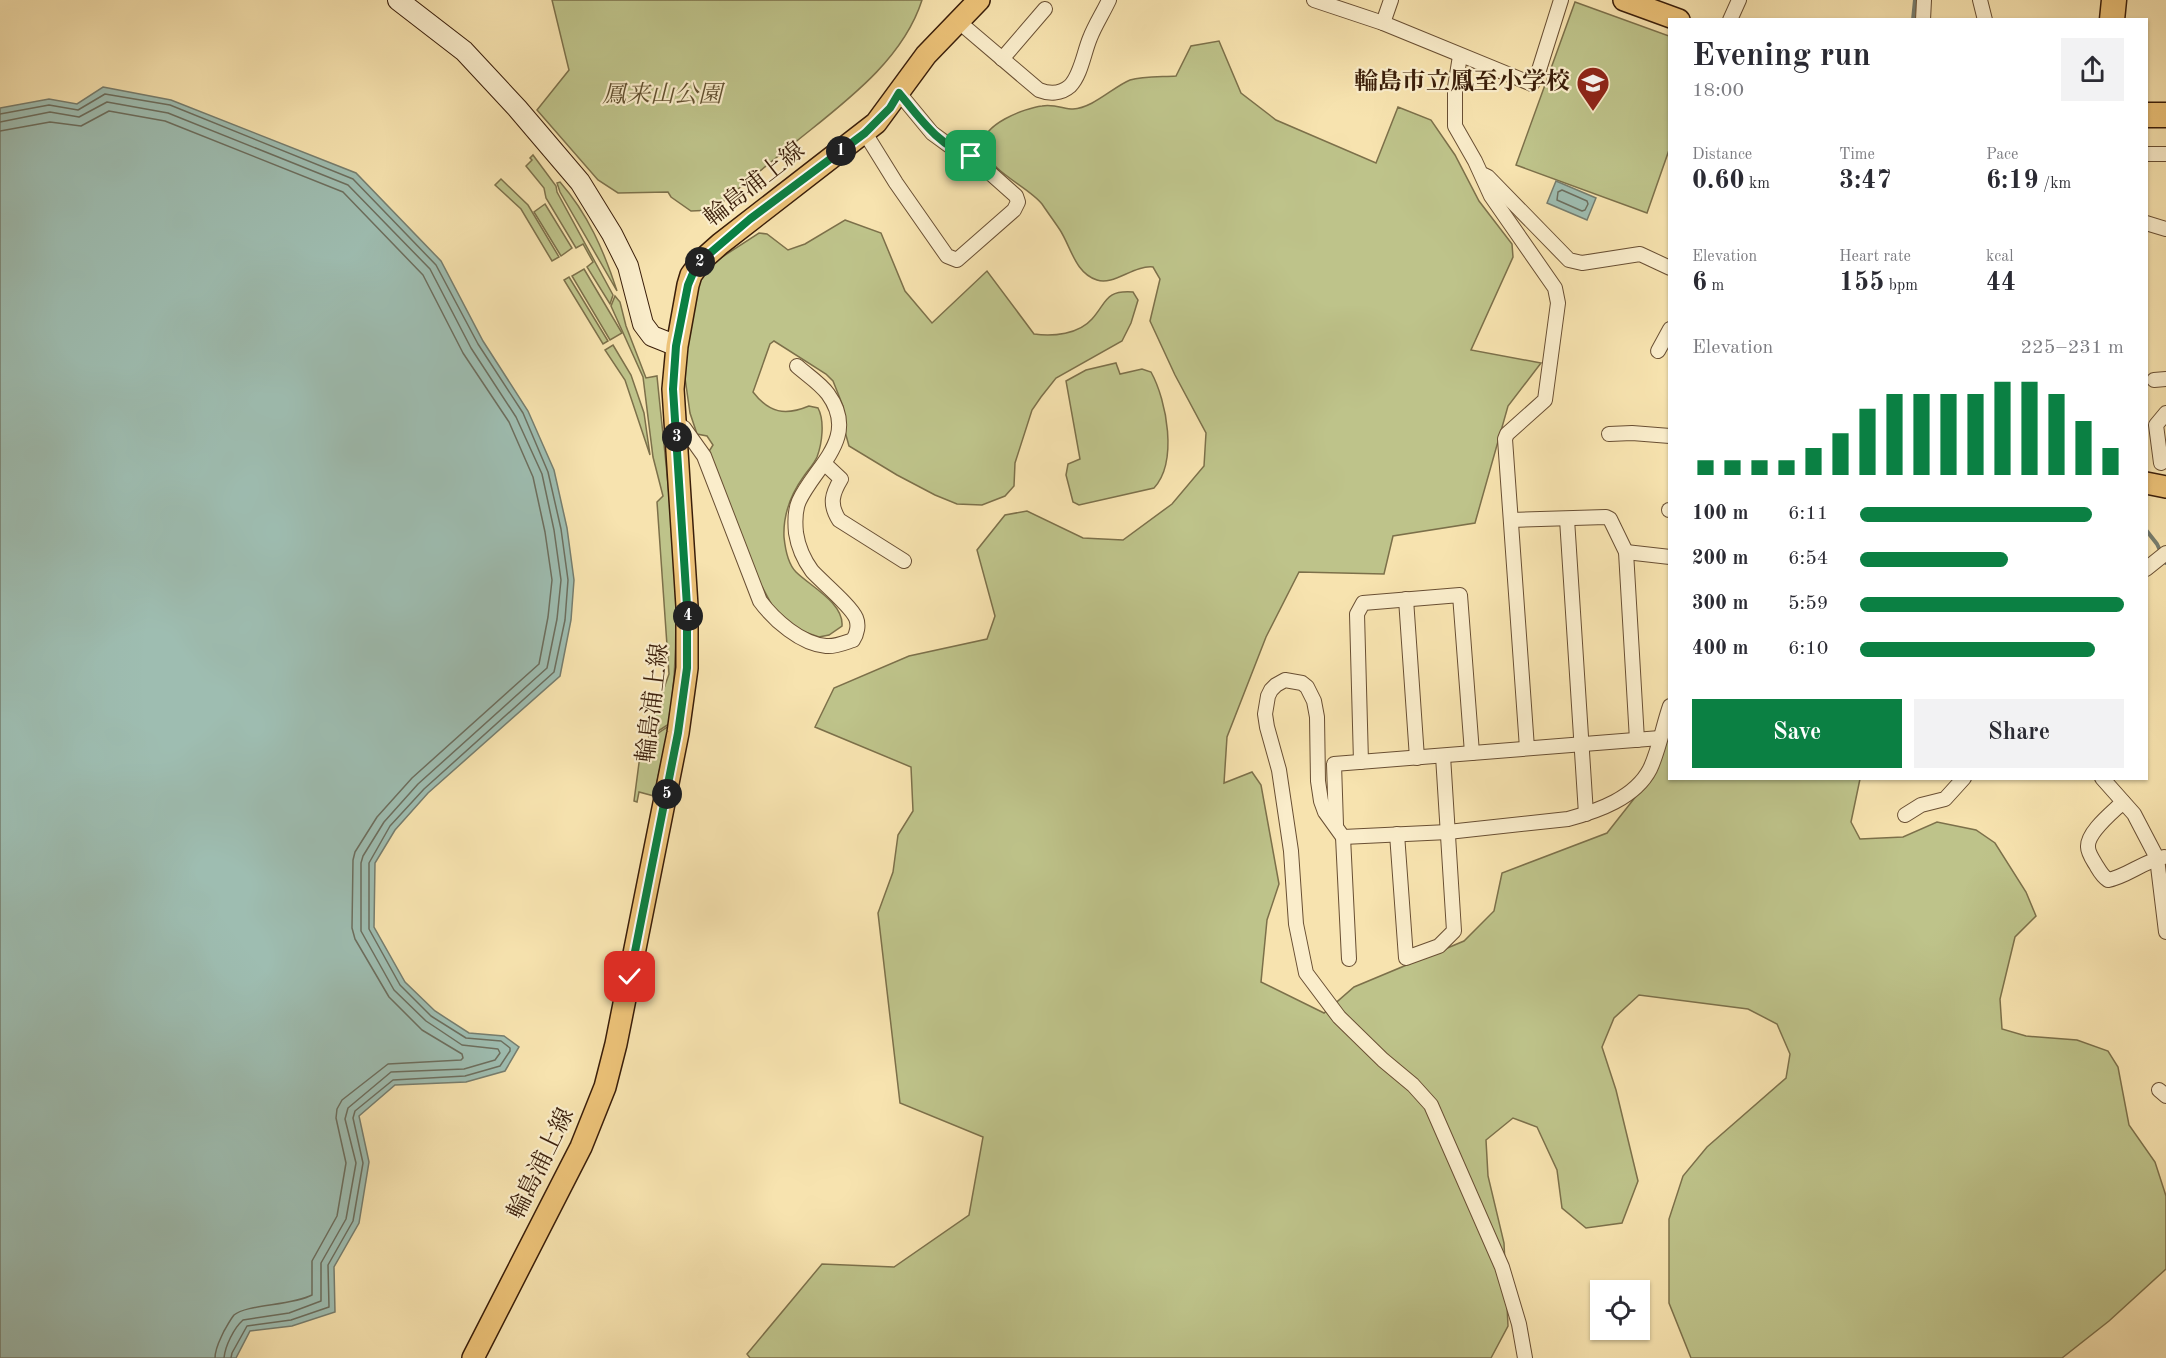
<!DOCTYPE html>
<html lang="en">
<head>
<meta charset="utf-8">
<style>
	:root { --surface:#fff; --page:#f2f2f3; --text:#2b2b33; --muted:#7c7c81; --accent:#0b8043 }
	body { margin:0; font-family:"Old Standard TT","Noto Serif JP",serif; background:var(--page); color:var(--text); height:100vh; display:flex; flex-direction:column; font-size:22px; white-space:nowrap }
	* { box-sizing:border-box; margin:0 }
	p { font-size:20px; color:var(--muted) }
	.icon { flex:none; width:33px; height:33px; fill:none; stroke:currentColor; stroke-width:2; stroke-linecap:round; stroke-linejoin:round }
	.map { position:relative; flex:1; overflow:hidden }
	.details { position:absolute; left:1668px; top:18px; width:480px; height:762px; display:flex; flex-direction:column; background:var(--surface); border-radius:0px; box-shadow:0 2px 4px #0004 }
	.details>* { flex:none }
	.buttons { position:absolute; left:1590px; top:1280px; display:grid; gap:12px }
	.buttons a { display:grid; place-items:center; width:60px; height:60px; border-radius:0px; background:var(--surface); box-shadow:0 2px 4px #0004; font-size:30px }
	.pin { position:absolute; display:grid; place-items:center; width:51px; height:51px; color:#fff; margin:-26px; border-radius:12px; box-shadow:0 3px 9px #0006 }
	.km { position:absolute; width:30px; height:30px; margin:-15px; border-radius:50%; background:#222; color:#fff; font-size:16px; line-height:30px; text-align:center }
	.round { display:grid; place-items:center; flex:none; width:63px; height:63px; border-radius:0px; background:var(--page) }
	.summary { display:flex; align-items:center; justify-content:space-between; height:102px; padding:0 24px }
	h1 { font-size:33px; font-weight:800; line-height:45px }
	.metrics { display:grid; grid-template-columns:repeat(3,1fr); gap:9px; height:102px; padding:6px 24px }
	.metrics div { display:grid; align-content:center }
	.metrics b { font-size:26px; font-weight:800 }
	.metrics small { font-size:16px; font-weight:400 }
	.metrics p { font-size:16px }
	.chart { height:168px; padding:12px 24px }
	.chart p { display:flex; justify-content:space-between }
	.chart svg { width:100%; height:108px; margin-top:6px; stroke:var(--accent); stroke-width:6 }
	.action { display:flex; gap:12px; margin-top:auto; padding:12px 24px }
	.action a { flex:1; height:69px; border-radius:0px; background:var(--accent); color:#fff; font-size:24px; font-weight:800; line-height:69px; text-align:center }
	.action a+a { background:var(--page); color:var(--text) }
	ul { padding:0 24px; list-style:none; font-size:20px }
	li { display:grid; grid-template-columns:96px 72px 1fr; align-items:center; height:45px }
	li i { height:15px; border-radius:8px; background:var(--accent) }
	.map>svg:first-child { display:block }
</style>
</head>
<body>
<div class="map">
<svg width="2166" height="1358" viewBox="0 0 2166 1358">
	<rect width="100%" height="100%" fill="#f7e3af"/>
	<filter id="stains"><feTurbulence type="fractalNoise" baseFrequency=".00333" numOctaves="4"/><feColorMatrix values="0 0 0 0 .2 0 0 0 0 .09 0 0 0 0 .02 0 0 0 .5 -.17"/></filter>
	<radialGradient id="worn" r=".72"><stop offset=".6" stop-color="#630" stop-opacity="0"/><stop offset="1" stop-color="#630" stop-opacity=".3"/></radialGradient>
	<g fill="#bec38a" stroke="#7c704a" stroke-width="1.5">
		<path d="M552,0H922C903,60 845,102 798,140C770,163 741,186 713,210L691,211L671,197L668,192L618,193L598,180L537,110L569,70Z"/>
		<polygon points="1575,2 1669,36 1669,150 1647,213 1516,165"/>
		<path d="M1219,41L1241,93L1276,120L1376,163L1398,107L1431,120L1455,155L1479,201L1512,244L1513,257L1471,350L1541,363L1508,406L1475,523L1393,536L1384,574L1299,572L1266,637L1227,737L1224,783L1252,772L1261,785L1279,884L1267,920L1261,982L1324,1013L1354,987L1464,941L1494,911L1502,873L1607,833L1652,776L1669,722L1670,778L1860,779L1851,822L1860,839L1903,837L1937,822L1976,830L1995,843L2026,892L2036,916L2015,937L2000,999L2002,1029L2026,1036L2077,1040L2108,1051L2118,1067L2129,1125L2155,1162L2166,1196V1269L2109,1321L2062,1358H1691L1669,1303V1219L1683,1176L1707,1147L1786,1078L1790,1054L1777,1024L1748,1009L1639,995L1614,1018L1602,1047L1616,1090L1638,1181L1622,1223L1586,1228L1562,1208L1557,1170L1537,1127L1513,1118L1486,1140L1488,1176L1504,1243L1508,1326L1491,1358H750L747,1354L822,1264L894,1267L969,1215L983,1137L900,1103L878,913L893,872L898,835L913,811L911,767L815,727L834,688L909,656L987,639L995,616L977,550L1005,515L1027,511L1083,538L1123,540L1172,504L1204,466L1206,433L1175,375L1150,321L1160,279L1153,267C1134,265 1113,286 1097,280C1075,273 1071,247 1060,230C1054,221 1048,213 1042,204C1028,186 989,172 984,147C979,125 1025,108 1042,106C1055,104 1064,109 1073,109C1093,108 1113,87 1130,80C1143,76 1162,77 1176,76L1191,46Z"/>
		<polygon points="533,155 556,186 557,192 613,295 610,304 587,267 593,262 583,244 576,248 546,198 544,188 526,166 532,160 530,158"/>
		<polygon points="501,179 528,205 559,257 552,261 521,209 495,185"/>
		<path d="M560,182C588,214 604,251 617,291L560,192L557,183Z"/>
		<polygon points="545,204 572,248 561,256 534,212"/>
		<path d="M845,220L881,233L905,291L932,323L987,271L1034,334C1053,337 1079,334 1092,319C1107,302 1105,290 1133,292L1138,300L1131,323L1122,341L1056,378L1041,397L1032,410L1015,463L1014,486L1005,496L982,505L957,504L935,495L897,475L849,446L842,421L843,406L833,381L826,374L774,341L770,344L753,392C769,413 785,416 809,406L818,408C825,421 822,444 817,457C814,464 808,470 804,476C791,494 783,514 784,537C785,547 788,564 796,572C810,586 844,603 842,626L829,635L819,637L796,629L773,607L760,583L708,453L713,445L707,436L697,434L690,413L685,378V336L699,284L705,272L716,261L759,233L767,234L788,250L805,244Z"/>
		<polygon points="584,269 622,333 610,340 572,276"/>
		<polygon points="569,277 608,341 603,344 564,280"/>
		<path d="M615,296L620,302L626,326L646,378L657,376C668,490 686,609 669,724L649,737L648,734L669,674L657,502L663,496L653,457L643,377L611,306Z"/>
		<polygon points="613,345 631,375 644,413 650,455 625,380 605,350"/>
		<path d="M1116,363L1120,374L1142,369L1151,372C1167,401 1178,462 1154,488L1079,505L1073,502L1066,475L1068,464L1080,459L1066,381L1086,370Z"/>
		<polygon points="669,726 654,796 639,792 637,802 634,801 639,763 648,740"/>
	</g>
	<g fill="#9ebdb1" stroke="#767d6e" stroke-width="1.5">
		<polygon points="103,87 171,100 356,173 441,261 483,341 528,411 554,470 567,528 574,580 571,620 560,676 428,793 395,830 375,863 374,927 405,982 435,1011 469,1033 504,1036 519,1047 505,1071 466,1082 395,1085 359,1116 369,1162 359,1223 334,1267 335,1312 292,1326 250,1331 236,1358 0,1358 0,108 49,99 77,104"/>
		<polygon points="1556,181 1596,198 1587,220 1547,203"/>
	</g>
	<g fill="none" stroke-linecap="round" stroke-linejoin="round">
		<g stroke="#6c6e5e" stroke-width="1.5">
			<polyline points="0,114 49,105 78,110 105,94 170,105 353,179 436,265 478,344 523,413 548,472 561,529 568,580 565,620 554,672 424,789 390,826 369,863 369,929 400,985 431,1016 466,1038 501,1041 510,1048 510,1051 500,1066 465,1076 393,1080 355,1111 353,1118 363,1163 353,1221 328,1265 329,1307 291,1320 247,1326 232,1353 231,1358"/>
			<path d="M0,122L50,112L79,117L107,102L168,113L348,185L430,269L471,348L516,417L542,474L554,530L561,580L557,619L547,668L418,784L384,822L363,856L361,863V931L394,990L426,1021L462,1045L498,1049L500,1053L495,1060L464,1069L391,1072L348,1108L345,1119L356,1163L346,1219L321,1263V1301L289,1313L243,1320C234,1328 225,1346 224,1358"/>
			<path d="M0,131L50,122L81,126L109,111L165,121L343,192L423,275L463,353L509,422L533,477L545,532L552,580L548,617L539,664L412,778L377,817L355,852L353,860L352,928L355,939L389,997L422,1030L462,1054L463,1058L461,1060L388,1064L342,1100L337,1109L336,1118L346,1163L337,1216L312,1261V1295C291,1306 247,1304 234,1315C230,1320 227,1326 224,1331C220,1340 215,1348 215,1358"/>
			<polygon points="1562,190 1587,201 1588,204 1585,210 1582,211 1557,200 1558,192"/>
		</g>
		<g stroke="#767d6e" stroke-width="4">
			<polyline points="1913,20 1915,0"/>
			<polyline points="2146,530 2157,544 2166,563"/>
		</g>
		<defs>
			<g id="street">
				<polyline points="1314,0 1383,23 1532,84 1539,70 1561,0"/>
				<polyline points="1980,0 1985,20"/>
				<polyline points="1730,20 1739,0"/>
				<polyline points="1923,20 1924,0"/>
				<path d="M959,22L1039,90C1049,94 1061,94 1070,86C1081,75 1084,52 1090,38C1095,25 1103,13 1109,0"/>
				<polyline points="1383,23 1391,0"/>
				<polyline points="1460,56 1455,87 1455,126 1475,161 1491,196 1555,288 1558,303 1545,400 1507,434 1505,439 1527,748"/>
				<polyline points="1002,59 1045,9"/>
				<polyline points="865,133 896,183 947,256 957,260 1014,210 1018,202 1016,196 971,156 958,152 932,133 899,93"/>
				<polyline points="2146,154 2166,154"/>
				<polyline points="1484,175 1488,177 1569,260 1582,263 1640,254 1670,268"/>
				<polyline points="2146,223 2166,229"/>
				<polyline points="1658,351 1670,329"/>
				<polyline points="2154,380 2166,379"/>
				<path d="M676,423L684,428L704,456L760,601C774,620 801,644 826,646C835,647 844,643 853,640C857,634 859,625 856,618C851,606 822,582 812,571C804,560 798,546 796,533C795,523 795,510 799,501C815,466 860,438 828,394C820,383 807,375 797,366"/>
				<polyline points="1609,434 1632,433 1670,436"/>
				<polyline points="2161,463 2156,425 2166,413"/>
				<path d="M825,464L841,479C832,494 829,504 839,520L904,561"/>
				<polyline points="1669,510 1670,510"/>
				<polyline points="1567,519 1586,814"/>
				<polyline points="1511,520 1606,517 1610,519 1626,552 1637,740"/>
				<polyline points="1626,552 1670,557"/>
				<polyline points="2146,569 2166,553"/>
				<polyline points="1406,599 1417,758"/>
				<polyline points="1361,762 1357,614 1363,603 1460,595 1472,753"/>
				<polyline points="2102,778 2134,814 2157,858 2166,932"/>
				<path d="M2123,802C2113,812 2087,832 2088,847C2088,853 2093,860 2096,865C2099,870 2102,876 2108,880C2126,877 2144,861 2164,857"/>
				<polyline points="1905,815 1921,805 1945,799 1964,778"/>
				<polyline points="1336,825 1334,764 1660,738"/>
				<polyline points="1397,834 1406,958 1439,946 1454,931 1443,756"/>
				<path d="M1343,837L1448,832L1568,819C1598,811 1635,798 1650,769C1659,750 1663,726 1670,706"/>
				<polyline points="1349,959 1343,837 1325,812 1321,801 1318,781 1317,717 1314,701 1307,687 1302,683 1285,680 1276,685 1271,690 1268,696 1265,714 1267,727 1279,770 1291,851 1296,924 1306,973 1339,1017 1383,1060 1413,1085 1431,1105 1502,1267 1519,1324 1525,1358"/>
				<polyline points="2159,1090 2166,1096"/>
			</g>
			<polyline id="secondary" points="398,0 464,51 517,108 580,182 612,234 628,266 643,324 652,336 677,346"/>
			<g id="primary">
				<polyline points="1624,0 1679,20"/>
				<polyline points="2146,483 2166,487"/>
				<polyline points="473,1358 581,1147 605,1087 616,1044 678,733 687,668 687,606 673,389 677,346 688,285 691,275 702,260 720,244 876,123 926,55 979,0"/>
			</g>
			<g id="highway">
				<polyline points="2112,20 2114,0"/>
				<polyline points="2146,115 2166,115"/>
			</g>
		</defs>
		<use href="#street" stroke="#694f33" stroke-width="16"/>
		<use href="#secondary" stroke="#3a1e0a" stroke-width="22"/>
		<use href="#primary" stroke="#3a1e0a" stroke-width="24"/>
		<use href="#highway" stroke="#3a1e0a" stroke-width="27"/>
		<use href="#street" stroke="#faedcb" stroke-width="14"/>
		<use href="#secondary" stroke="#faedcb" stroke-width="20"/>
		<use href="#primary" stroke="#ecc278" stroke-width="21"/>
		<use href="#highway" stroke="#ecc278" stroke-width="24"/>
	</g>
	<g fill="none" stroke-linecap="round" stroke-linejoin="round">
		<defs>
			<path id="route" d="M630,977L678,733L687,668V606L673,389L676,346L688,285L696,266L702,260L750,219L865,133L890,108L899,93C919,117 939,147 971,156"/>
		</defs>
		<use href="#route" stroke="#fff" stroke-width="12"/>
		<use href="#route" stroke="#0b8043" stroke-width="8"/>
	</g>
	<defs>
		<symbol id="school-pin" viewBox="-11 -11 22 30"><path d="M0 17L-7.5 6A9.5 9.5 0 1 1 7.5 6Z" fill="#8f2418" stroke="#faedcb"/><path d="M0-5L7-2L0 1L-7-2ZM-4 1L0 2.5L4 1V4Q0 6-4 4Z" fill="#fff"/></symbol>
	</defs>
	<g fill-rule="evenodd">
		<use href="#school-pin" x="1574" y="64" width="38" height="52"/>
	</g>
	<g text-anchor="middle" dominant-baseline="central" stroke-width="4.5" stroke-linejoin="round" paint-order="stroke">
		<g font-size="24" font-weight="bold" fill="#3a1e0a" stroke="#faedcb" text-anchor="end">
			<text x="1570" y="83">輪島市立鳳至小学校</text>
		</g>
		<g font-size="24" font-style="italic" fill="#625030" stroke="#faedcb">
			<text x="662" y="96">鳳来山公園</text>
		</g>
		<g font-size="24" fill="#3a1e0a" stroke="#faedcb">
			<text transform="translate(755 185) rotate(-38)">輪島浦上線</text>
			<text transform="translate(654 703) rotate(-83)">輪島浦上線</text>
			<text transform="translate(542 1164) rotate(-64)">輪島浦上線</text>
		</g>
	</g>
	<rect width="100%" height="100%" filter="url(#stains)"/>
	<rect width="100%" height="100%" fill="url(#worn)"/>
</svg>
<div class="buttons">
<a><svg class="icon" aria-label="locate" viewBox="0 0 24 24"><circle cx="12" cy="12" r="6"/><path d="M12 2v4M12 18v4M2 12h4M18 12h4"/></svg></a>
</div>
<div class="pin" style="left:971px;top:156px;background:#1e9e55"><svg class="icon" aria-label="arrive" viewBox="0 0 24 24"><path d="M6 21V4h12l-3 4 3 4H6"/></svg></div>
<div class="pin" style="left:630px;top:977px;background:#d93025"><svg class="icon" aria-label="check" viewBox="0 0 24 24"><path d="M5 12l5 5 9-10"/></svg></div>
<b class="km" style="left:841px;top:151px">1</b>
<b class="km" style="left:700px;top:262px">2</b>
<b class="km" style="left:677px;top:437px">3</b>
<b class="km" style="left:688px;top:616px">4</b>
<b class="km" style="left:667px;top:794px">5</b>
<section class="details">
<div class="summary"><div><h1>Evening run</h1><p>18:00</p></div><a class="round"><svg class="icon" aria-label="share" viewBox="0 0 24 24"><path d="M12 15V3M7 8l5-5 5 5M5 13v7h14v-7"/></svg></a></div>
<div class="metrics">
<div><p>Distance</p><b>0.60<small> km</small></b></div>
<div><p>Time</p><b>3:47</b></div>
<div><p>Pace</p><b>6:19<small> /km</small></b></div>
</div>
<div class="metrics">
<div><p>Elevation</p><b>6<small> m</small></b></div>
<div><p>Heart rate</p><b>155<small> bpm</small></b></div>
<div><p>kcal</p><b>44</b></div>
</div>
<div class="chart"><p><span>Elevation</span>225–231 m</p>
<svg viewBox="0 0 160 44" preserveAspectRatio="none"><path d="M5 44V38M15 44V38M25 44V38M35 44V38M45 44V33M55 44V27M65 44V17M75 44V11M85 44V11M95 44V11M105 44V11M115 44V6M125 44V6M135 44V11M145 44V22M155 44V33"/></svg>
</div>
<ul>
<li><b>100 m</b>6:11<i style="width:88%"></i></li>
<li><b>200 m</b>6:54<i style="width:56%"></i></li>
<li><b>300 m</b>5:59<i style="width:100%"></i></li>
<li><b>400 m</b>6:10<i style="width:89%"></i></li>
</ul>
<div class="action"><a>Save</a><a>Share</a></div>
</section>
</div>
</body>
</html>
